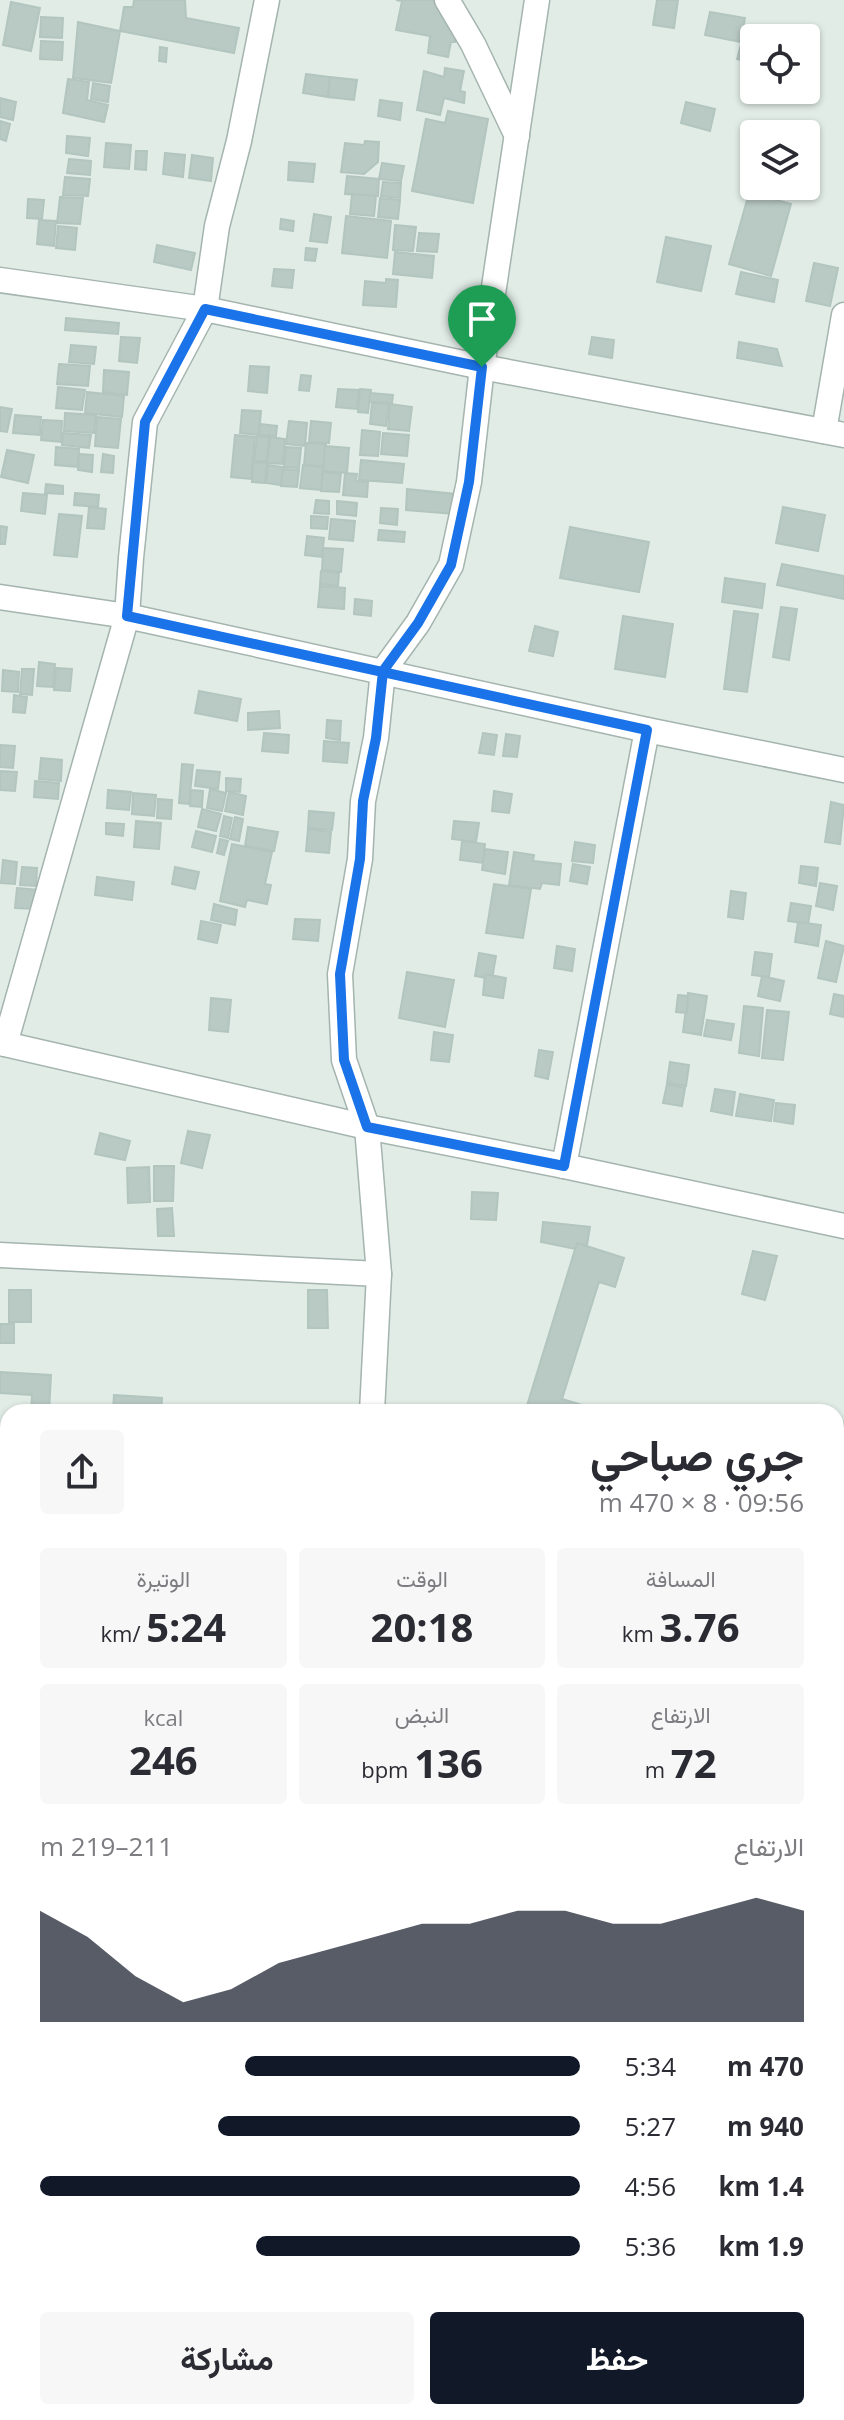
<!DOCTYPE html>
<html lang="ar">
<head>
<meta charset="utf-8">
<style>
	:root { --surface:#fff; --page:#f7f7f7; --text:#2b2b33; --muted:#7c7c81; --accent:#111827 }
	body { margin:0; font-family:"Open Sans",Vazirmatn,sans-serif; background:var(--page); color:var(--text); direction:rtl; height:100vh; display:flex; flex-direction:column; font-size:30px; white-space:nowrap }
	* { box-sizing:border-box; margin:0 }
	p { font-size:26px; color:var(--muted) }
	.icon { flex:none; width:44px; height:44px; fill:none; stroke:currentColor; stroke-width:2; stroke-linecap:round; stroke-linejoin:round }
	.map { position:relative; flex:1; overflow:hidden; direction:ltr }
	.details { position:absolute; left:0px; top:1404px; width:844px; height:1016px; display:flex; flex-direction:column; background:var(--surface); border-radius:24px 24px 0 0; box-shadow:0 2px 6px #0004; direction:rtl }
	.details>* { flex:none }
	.fabs { position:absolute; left:740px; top:24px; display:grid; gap:16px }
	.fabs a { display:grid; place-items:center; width:80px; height:80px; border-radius:8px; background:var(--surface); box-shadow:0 2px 6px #0004; font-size:40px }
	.pin { position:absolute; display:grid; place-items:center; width:68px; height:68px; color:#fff; margin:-82px -34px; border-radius:50% 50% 50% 0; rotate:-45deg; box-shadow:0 0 8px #0007 }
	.pin .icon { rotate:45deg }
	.round { display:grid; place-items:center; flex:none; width:84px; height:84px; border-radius:8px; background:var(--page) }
	.summary { display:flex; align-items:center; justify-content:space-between; height:136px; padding:0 40px }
	h1 { font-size:44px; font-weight:700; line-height:60px }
	.metrics { display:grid; grid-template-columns:repeat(3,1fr); gap:12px; height:136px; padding:8px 40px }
	.metrics div { display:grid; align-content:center; border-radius:8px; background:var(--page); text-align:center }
	.metrics b { font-size:40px; font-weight:700 }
	.metrics small { font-size:22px; font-weight:400 }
	.metrics p { font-size:22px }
	.chart { height:224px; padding:16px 40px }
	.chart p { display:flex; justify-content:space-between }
	.chart svg { width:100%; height:144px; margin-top:8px; fill:var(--accent); opacity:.7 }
	.cta { display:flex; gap:16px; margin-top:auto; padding:16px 40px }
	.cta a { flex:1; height:92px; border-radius:8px; background:var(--accent); color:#fff; font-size:32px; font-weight:700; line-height:92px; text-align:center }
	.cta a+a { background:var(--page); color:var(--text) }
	ul { padding:0 40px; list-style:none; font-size:26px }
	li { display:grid; grid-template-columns:128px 96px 1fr; align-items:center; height:60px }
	li i { height:20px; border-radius:10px; background:var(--accent) }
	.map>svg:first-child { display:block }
</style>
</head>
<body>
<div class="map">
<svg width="844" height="2420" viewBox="0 0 844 2420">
	<rect width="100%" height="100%" fill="#e1ece7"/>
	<g fill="#b9c9c3" stroke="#b3c5bf" stroke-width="2">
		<polygon points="134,0 185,0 186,18 239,28 234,53 120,31 124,7 133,7"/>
		<polygon points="396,0 461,0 455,42 451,42 448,57 428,53 430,36 396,30 402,1"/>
		<polygon points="657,0 678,0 674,28 653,25"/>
		<polygon points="11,2 40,8 31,51 3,45"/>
		<polygon points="710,12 745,18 741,42 705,35"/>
		<polygon points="41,17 63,18 62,38 40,37"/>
		<polygon points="78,22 120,31 111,83 73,78"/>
		<polygon points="41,41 63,42 62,60 40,59"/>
		<polygon points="742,41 754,44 754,64 737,59"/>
		<polygon points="160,47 167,48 166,62 159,61"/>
		<polygon points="445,68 464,71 460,91 465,92 464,103 444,98 440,115 417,110 424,71 444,77"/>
		<polygon points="306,74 330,77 328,97 303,93"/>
		<polygon points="330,77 357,80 354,100 328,97"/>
		<polygon points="68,79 89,82 87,100 108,105 104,122 63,113"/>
		<polygon points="93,83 110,86 108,102 91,99"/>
		<polygon points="0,98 16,102 13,120 0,117"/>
		<polygon points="380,100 402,103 400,120 378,116"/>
		<polygon points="686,102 715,109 710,131 681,123"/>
		<polygon points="448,111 488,119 473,203 412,191 426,119 445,123"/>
		<polygon points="0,121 10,124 6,141 0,139"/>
		<polygon points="67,136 90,138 88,156 66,153"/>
		<polygon points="365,141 379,142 378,162 364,174 341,172 345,143 364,145"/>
		<polygon points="106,143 131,145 129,169 104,167"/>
		<polygon points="136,151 147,151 146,170 135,169"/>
		<polygon points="165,153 185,155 183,177 163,174"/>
		<polygon points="192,155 213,158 211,181 189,178"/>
		<polygon points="69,159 91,161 90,175 67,173"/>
		<polygon points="289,162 315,164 313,182 288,180"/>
		<polygon points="382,163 404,166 401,181 379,179"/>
		<polygon points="347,176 379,179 378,196 345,194"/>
		<polygon points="65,177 90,179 88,196 63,195"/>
		<polygon points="383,182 401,183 400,198 381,196"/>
		<polygon points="749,193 791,204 771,276 729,264"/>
		<polygon points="352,194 376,196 374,216 350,214"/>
		<polygon points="60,197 83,198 80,224 57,223"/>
		<polygon points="380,198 400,200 398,219 378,217"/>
		<polygon points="28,199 44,200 42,219 27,218"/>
		<polygon points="314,214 331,217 327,243 310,241"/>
		<polygon points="346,216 391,221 387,258 342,253"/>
		<polygon points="281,219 294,221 293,231 280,229"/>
		<polygon points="39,220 56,221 54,246 37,244"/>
		<polygon points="395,225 416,227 413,251 393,250"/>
		<polygon points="58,226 77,228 75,250 56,248"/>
		<polygon points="419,233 439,234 437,252 417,251"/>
		<polygon points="666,237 711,246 701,291 657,282"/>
		<polygon points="157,245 195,253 191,270 154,262"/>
		<polygon points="306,248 317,249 315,261 305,260"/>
		<polygon points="395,252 434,256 432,278 393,274"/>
		<polygon points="814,263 838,268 830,306 806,301"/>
		<polygon points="274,269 294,270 292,288 272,286"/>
		<polygon points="741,272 778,280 774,302 736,294"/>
		<polygon points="386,279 398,280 396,307 363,305 365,281 386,283"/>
		<polygon points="66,318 119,323 118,334 65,330"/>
		<polygon points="121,337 140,338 137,363 119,361"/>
		<polygon points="592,337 614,340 612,358 589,354"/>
		<polygon points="739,342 777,349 782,366 737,358"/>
		<polygon points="71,345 96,347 94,364 69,362"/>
		<polygon points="59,364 90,366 88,386 57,384"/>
		<polygon points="250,366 269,367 267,393 248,391"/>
		<polygon points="104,370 129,372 127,395 103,392"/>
		<polygon points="301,375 311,376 309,391 299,390"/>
		<polygon points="58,387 85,390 82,410 56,408"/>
		<polygon points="338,389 359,390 357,409 336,407"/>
		<polygon points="360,389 371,390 368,413 358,412"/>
		<polygon points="87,392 124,396 122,417 85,413"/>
		<polygon points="370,393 393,395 392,403 369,402"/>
		<polygon points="372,403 389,404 386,426 370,424"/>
		<polygon points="390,404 412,407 409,431 388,429"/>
		<polygon points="0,407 12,409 7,432 0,431"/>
		<polygon points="242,410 261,411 259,435 240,433"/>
		<polygon points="65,413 96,415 94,433 64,431"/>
		<polygon points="15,415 41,417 40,435 13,433"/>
		<polygon points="97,417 121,419 118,448 95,446"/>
		<polygon points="43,420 62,421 61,442 41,440"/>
		<polygon points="289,421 307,423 305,446 286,444"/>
		<polygon points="311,421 331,423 329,443 309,442"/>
		<polygon points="260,424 277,426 276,436 259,435"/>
		<polygon points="362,430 380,432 378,456 360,455"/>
		<polygon points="63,433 91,435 89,448 62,445"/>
		<polygon points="383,433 409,435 407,456 381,454"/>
		<polygon points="235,435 255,437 251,479 231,477"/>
		<polygon points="257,436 269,437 267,462 254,461"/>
		<polygon points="270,437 285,439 283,464 267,463"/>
		<polygon points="306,443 326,444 323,467 304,465"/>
		<polygon points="325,446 349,448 347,473 323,471"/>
		<polygon points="56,447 79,449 78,467 55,465"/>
		<polygon points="286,447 301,448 299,468 284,467"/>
		<polygon points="7,450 34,455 28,483 1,477"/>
		<polygon points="79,454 93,455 92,472 78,470"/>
		<polygon points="103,454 114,456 113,473 101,472"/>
		<polygon points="361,460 404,464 402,483 359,480"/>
		<polygon points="253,462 267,463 265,483 252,482"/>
		<polygon points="268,465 283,467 281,485 266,483"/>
		<polygon points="303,465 323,467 321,490 300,488"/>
		<polygon points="283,469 299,470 297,487 281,486"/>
		<polygon points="323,472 341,473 339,492 321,491"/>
		<polygon points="345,473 357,474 356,481 368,482 367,497 343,495"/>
		<polygon points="46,484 63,486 63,494 45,493"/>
		<polygon points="407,489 456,494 454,514 406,510"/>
		<polygon points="23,493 47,495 45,514 21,511"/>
		<polygon points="75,493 99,495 98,507 74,505"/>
		<polygon points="316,500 329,501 329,514 314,513"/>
		<polygon points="337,501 357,503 356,516 337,514"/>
		<polygon points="89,507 106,509 104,529 87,528"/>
		<polygon points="783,507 825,515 818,551 776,543"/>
		<polygon points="381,508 398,509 397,525 380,523"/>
		<polygon points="59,514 82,516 77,557 54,555"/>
		<polygon points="311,516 328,517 327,529 311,528"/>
		<polygon points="331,519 355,521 353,541 329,539"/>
		<polygon points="0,526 7,527 5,544 0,544"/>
		<polygon points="570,527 649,542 639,592 560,578"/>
		<polygon points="379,530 405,532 404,542 378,540"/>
		<polygon points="307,536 324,538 322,557 305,555"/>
		<polygon points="323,548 343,549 341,572 322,570"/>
		<polygon points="782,564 844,576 844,599 777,585"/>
		<polygon points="321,571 339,573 338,586 320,584"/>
		<polygon points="725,578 765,584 762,608 722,602"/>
		<polygon points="320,586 345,588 344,609 318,607"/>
		<polygon points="355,599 372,601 371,616 354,614"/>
		<polygon points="781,607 797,609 789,660 773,657"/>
		<polygon points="734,611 758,614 747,692 724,689"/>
		<polygon points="623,616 673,624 665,677 615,669"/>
		<polygon points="535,626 558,632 553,656 529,651"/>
		<polygon points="39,662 55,664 53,687 37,686"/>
		<polygon points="56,668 72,669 70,691 54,690"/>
		<polygon points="22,669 34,669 32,695 20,694"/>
		<polygon points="3,670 19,672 18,692 2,691"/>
		<polygon points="199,691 241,699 237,721 195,713"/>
		<polygon points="14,695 27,697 25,713 13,712"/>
		<polygon points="279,711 280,728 248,730 248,713"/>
		<polygon points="327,720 341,721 340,740 326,738"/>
		<polygon points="264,733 289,735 288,753 262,751"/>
		<polygon points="483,733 497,735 494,755 479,753"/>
		<polygon points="506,734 520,736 517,757 503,756"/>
		<polygon points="324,741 349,743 347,763 323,761"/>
		<polygon points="0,745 15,746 13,768 0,767"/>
		<polygon points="41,758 62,760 61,781 39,779"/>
		<polygon points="182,764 193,765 189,804 179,803"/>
		<polygon points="197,770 220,772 218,789 195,786"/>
		<polygon points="0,771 17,772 15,791 0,790"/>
		<polygon points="226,778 241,779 240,792 226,791"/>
		<polygon points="35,781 59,783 58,799 34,797"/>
		<polygon points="210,789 226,793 222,811 207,808"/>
		<polygon points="108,790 131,792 129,810 107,808"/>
		<polygon points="191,790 203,791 202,807 190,806"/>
		<polygon points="494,791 512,794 509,813 492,811"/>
		<polygon points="229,792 246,796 243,815 225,811"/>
		<polygon points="133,793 156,795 154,816 132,814"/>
		<polygon points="158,799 172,800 171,819 157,818"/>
		<polygon points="831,802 844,805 840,844 825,842"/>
		<polygon points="202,809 221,814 216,831 198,827"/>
		<polygon points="309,811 334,813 332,830 308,828"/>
		<polygon points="224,816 232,818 228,838 220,836"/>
		<polygon points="235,817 243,819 239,841 230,839"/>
		<polygon points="136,821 161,823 159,849 134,847"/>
		<polygon points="454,821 479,823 476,842 452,839"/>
		<polygon points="106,823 124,824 123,836 106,834"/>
		<polygon points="248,827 278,832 274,851 245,846"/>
		<polygon points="308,829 331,832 329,853 306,851"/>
		<polygon points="196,831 216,836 212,852 192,847"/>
		<polygon points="220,839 228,841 224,855 217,853"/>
		<polygon points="462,841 485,844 483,863 460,860"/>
		<polygon points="575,842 595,845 593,863 572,861"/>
		<polygon points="232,844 272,852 265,884 271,885 267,904 247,900 245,907 220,901"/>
		<polygon points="485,849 508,852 505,874 482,870"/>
		<polygon points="514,852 534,855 533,861 561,864 559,885 542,883 540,889 509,885"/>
		<polygon points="3,860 17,862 15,884 1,883"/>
		<polygon points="573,864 590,867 587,884 570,881"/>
		<polygon points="801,866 818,868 816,886 799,883"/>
		<polygon points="22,867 37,868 36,886 20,885"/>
		<polygon points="175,867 199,872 195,889 172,884"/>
		<polygon points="97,877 134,882 132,900 95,895"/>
		<polygon points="820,883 837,886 833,910 816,906"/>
		<polygon points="494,884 531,889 523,938 486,933"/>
		<polygon points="17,888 39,890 37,909 15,908"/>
		<polygon points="731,891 746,893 743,919 728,917"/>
		<polygon points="791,903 811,906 808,924 788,921"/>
		<polygon points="214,904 237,910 235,925 211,920"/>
		<polygon points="295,919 320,920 318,941 293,939"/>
		<polygon points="201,921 221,925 217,943 198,939"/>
		<polygon points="798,922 821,925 818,946 795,942"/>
		<polygon points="826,941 844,946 836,982 818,978"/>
		<polygon points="557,946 575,949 572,971 554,968"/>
		<polygon points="755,952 772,954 769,977 752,975"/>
		<polygon points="479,953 496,956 492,979 475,976"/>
		<polygon points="407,972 454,980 445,1027 399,1018"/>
		<polygon points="485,974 506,978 503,998 483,995"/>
		<polygon points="762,976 784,981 780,1001 758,996"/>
		<polygon points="688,993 707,996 701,1035 683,1032"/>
		<polygon points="834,994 844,996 844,1017 830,1014"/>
		<polygon points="678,995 688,996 687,1013 676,1012"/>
		<polygon points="211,998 231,1000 228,1032 209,1030"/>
		<polygon points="744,1006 763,1008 759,1056 739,1053"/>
		<polygon points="767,1010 789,1012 783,1060 762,1058"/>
		<polygon points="707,1020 734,1024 731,1040 704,1036"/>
		<polygon points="434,1032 453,1035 449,1062 431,1060"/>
		<polygon points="539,1050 553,1052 548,1079 535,1076"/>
		<polygon points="670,1062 689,1065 686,1086 667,1083"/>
		<polygon points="667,1084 685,1088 682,1106 663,1103"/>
		<polygon points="715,1089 735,1092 732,1115 711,1111"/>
		<polygon points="740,1094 774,1100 771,1121 736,1116"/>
		<polygon points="776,1103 795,1105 793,1124 774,1121"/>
		<polygon points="188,1131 210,1135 202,1168 181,1163"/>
		<polygon points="100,1133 130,1141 125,1160 95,1154"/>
		<polygon points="154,1166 174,1166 173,1201 154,1201"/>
		<polygon points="149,1167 150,1202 128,1203 127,1168"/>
		<polygon points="472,1192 498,1193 496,1220 471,1219"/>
		<polygon points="172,1208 174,1236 158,1236 157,1209"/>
		<polygon points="543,1222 590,1227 586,1251 541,1242"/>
		<polygon points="577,1243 624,1258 615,1287 599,1282 562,1399 582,1405 579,1412 525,1412"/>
		<polygon points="753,1251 777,1256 765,1300 742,1294"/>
		<rect x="9" y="1290" width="22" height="32"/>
		<polygon points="308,1290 327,1290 328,1328 308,1328"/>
		<rect x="0" y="1324" width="14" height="19"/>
		<polygon points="0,1372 51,1375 49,1412 31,1412 32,1395 0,1393"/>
		<polygon points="114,1395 162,1398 161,1412 113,1412"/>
		<polygon points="840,1422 844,1423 844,1540 836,1538 836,1438"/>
		<rect x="667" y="2412" width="22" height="8"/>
		<polygon points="736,2412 770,2412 769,2420 735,2420"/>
		<polygon points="783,2412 827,2412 827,2420 782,2420"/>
	</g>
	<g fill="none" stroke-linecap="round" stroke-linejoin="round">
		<defs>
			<g id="minor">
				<polyline points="447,0 473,44 517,136"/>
				<polyline points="0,280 205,309 482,367 844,435"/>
				<polyline points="824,431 844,315"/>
				<polyline points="0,597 127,616 647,730 844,770"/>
				<polyline points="5,1044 127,616 131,558 145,422 205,309 217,226 239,141 267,0"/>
				<polyline points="564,1166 647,730"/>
				<polyline points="0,1255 379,1274"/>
				<polyline points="372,1412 379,1274 367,1127 344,1060 340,974 360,859 363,801 376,738 383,671 418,623 451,565 469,482 482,367 537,0"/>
				<polyline points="0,1747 8,1748"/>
				<polyline points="836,1801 844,1803"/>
				<polyline points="0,2192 8,2191"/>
				<polyline points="836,2193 844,2194"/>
				<polyline points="0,2396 8,2397"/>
				<polyline points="249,2412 294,2415"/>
				<polyline points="593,2420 593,2412"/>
			</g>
			<polyline id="tertiary" points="0,1043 367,1127 564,1166 844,1226"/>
		</defs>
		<use href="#minor" stroke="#a4b4ae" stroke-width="27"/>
		<use href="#tertiary" stroke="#a4b4ae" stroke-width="27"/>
		<use href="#minor" stroke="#fff" stroke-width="24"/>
		<use href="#tertiary" stroke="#fff" stroke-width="24"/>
	</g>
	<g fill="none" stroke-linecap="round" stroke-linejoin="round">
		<defs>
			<polyline id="route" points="482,367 469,482 451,565 418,623 383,671 376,738 363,801 360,859 340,974 344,1060 367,1127 564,1166 647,730 127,616 145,422 205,309 482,367"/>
		</defs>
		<use href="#route" stroke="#fff" stroke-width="16"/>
		<use href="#route" stroke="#1a73e8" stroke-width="10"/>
	</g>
</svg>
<div class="fabs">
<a><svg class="icon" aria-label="locate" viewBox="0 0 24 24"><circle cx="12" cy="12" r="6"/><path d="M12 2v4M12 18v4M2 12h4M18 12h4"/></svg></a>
<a><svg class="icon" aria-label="layers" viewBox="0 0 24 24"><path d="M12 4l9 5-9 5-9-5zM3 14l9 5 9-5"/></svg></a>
</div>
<div class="pin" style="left:482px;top:367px;background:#1e9e55"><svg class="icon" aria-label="arrive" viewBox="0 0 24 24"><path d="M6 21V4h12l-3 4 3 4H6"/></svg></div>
<section class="details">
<div class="summary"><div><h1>جري صباحي</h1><p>09:56 · 8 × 470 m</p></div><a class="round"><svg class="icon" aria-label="share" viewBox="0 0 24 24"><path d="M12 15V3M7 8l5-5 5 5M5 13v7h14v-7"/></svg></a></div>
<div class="metrics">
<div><p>المسافة</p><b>3.76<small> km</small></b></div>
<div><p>الوقت</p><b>20:18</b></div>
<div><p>الوتيرة</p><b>5:24<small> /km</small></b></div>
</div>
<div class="metrics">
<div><p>الارتفاع</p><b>72<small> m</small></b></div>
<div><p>النبض</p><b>136<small> bpm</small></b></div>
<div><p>kcal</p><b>246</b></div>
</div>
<div class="chart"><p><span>الارتفاع</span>211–219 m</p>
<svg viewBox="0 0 160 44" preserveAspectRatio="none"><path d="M0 44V10L10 18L20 30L30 38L40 34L50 26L60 22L70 18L80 14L90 14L100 10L110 10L120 14L130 14L140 10L150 6L160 10V44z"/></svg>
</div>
<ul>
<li><b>470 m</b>5:34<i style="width:62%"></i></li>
<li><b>940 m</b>5:27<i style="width:67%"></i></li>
<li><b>1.4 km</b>4:56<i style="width:100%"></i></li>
<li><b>1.9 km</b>5:36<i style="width:60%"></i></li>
</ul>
<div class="cta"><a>حفظ</a><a>مشاركة</a></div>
</section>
</div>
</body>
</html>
